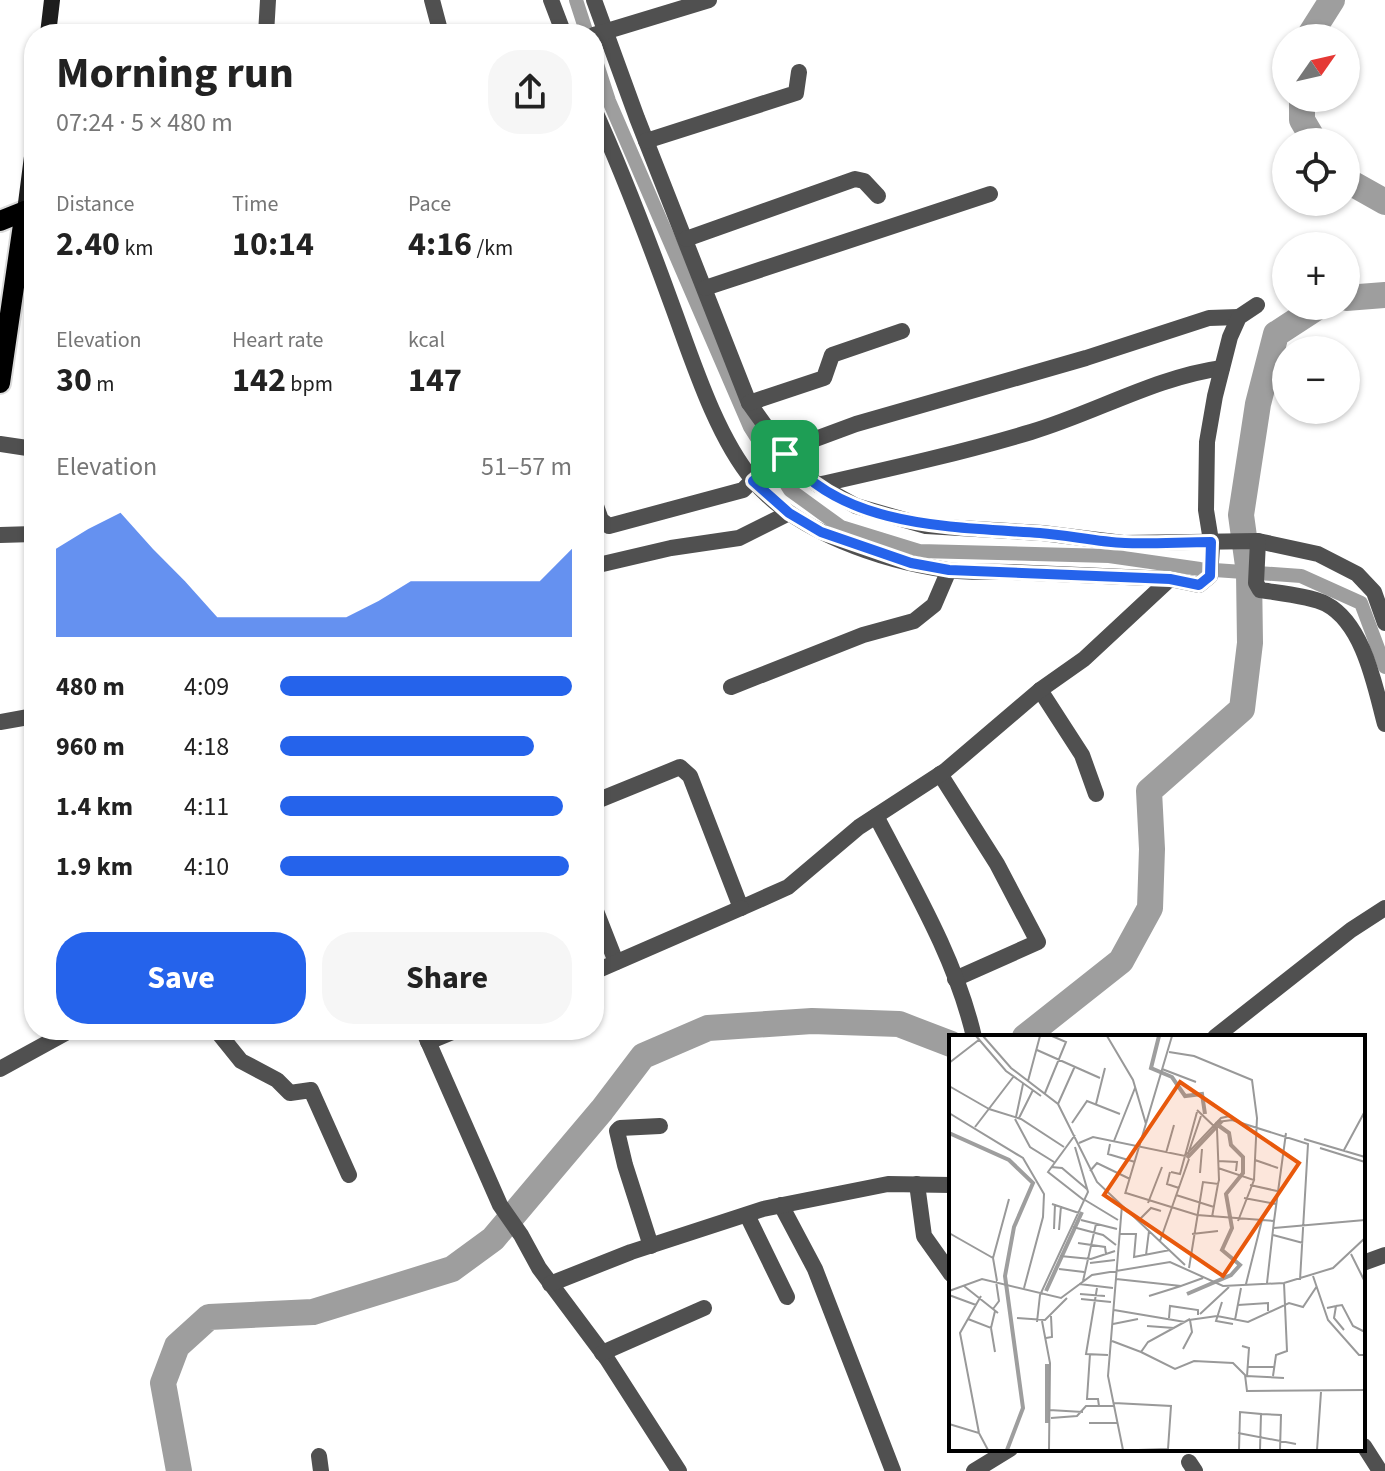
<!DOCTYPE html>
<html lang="en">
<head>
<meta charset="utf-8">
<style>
	:root { --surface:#fff; --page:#f6f6f6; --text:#222; --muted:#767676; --accent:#2563eb }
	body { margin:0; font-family:"Source Sans 3",sans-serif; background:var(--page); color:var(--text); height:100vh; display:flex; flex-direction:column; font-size:30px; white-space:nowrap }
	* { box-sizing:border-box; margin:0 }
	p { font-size:26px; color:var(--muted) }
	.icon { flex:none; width:44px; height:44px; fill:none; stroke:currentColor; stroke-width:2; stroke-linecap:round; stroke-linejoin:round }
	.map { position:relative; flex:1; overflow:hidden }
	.side { position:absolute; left:24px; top:24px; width:580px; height:1016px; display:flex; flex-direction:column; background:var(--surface); border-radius:32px; box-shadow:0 2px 6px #0004 }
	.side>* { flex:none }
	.needle { width:52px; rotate:56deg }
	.fabs { position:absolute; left:1272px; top:24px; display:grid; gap:16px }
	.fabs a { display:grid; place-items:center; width:88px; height:88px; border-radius:50%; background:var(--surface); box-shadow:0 2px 6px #0004; font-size:40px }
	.pin { position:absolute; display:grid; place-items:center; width:68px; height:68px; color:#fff; margin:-34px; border-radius:16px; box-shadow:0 4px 12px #0006 }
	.round { display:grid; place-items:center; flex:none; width:84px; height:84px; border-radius:32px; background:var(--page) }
	.head { display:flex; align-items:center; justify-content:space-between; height:136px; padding:0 32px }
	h1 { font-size:44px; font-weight:700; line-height:60px }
	.stats { display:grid; grid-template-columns:repeat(3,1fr); gap:12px; height:136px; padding:8px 32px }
	.stats div { display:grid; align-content:center }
	.stats b { font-size:34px; font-weight:700 }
	.stats small { font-size:22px; font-weight:400 }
	.stats p { font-size:22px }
	.chart { height:224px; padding:16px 32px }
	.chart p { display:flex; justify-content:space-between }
	.chart svg { width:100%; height:144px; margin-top:8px; fill:var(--accent); opacity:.7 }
	.button { display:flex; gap:16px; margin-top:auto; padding:16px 32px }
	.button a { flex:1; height:92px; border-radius:32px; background:var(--accent); color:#fff; font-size:32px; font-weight:700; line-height:92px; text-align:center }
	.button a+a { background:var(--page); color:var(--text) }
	ul { padding:0 32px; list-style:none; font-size:26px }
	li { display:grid; grid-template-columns:128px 96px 1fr; align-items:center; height:60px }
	li i { height:20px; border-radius:10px; background:var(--accent) }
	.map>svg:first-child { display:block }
</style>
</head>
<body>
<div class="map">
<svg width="1385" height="1471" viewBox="0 0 1385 1471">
	<rect width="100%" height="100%" fill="#fff"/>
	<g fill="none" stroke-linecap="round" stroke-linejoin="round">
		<g stroke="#9e9e9e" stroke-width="14">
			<polyline points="576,0 587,34"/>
			<polyline points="594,55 609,101 750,427 790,490 841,527 919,551 1109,556 1200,569 1301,576 1361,603 1385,667"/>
		</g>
		<g stroke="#9e9e9e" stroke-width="26">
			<polyline points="1308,38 1332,0"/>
			<polyline points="1302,98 1302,120 1315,142"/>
			<polyline points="1346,180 1385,202"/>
			<polyline points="1346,298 1385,295"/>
			<polyline points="1025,1037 1121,961 1150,908 1152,849 1149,791 1242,709 1250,643 1249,573 1241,515 1258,404 1276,334 1319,306"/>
			<polyline points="179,1471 163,1383 177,1346 209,1317 313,1312 452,1269 493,1239 602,1110 643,1056 708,1028 812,1021 899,1024 951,1044"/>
		</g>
		<defs>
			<g id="primary">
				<polyline points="0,221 25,211"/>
				<polyline points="0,383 25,211"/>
			</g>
		</defs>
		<use href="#primary" stroke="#dbdbdb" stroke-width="24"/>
		<g stroke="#505050" stroke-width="16">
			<polyline points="432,0 441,34"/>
			<polyline points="551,0 564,34"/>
			<polyline points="594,0 637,118 749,403 794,466 818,485 856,506 926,526 1042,533 1123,543 1258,541 1318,554 1357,574 1374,592 1385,623"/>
			<polyline points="266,34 268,0"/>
			<polyline points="594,35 709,0"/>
			<path d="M594,109C623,173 648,239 672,305C692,359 716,436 753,480C795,532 883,561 947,570C968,573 991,571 1013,572C1065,574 1118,577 1170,579"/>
			<polyline points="646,141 796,93 799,72"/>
			<polyline points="686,239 855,179 864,181 878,196"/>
			<polyline points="705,288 990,194"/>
			<polyline points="749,403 824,378 832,355 902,331"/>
			<polyline points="0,444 34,449"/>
			<path d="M818,485C889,469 961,453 1031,432C1095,413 1156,377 1222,368"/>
			<polyline points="594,500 601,520 609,526 743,490 757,476 802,444 856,424 1086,358 1209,318 1239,317"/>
			<polyline points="0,535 34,534"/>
			<path d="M1258,541L1256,583L1260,590C1278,593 1311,596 1326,604C1364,624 1375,687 1385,724"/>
			<polyline points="594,566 671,548 739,538 789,513"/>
			<polyline points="731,687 863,635 914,621 934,605 949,570"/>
			<polyline points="1040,690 1082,755 1096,794"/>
			<polyline points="0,722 34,716"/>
			<polyline points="940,774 997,864 1038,942 955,979"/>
			<polyline points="594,802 680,767 690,776 741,908 788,887 859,827 945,771 1040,690 1084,659 1170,579 1199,585 1210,576 1212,547 1206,510 1207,442 1215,396 1230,337 1239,317 1257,305"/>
			<path d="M876,816C913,887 956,959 974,1037"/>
			<polyline points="594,906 616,962"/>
			<polyline points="594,972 741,908"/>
			<polyline points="216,1030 241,1061 277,1080 290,1093 311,1090 349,1175"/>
			<polyline points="423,1030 500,1205 521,1235 539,1268 607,1359 679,1471"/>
			<polyline points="1215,1037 1351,930 1385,908"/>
			<polyline points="428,1042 457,1030"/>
			<polyline points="0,1069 71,1030"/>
			<polyline points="917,1184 924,1236 951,1274"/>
			<polyline points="781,1205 815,1269 893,1471"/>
			<polyline points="747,1215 787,1297"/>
			<polyline points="651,1246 625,1165 617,1131 620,1128 660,1126"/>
			<polyline points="1363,1263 1385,1255"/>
			<polyline points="550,1284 631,1252 763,1209 888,1184 951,1185"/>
			<polyline points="602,1353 704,1308"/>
			<polyline points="1364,1446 1380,1471"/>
			<polyline points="319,1456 321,1471"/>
			<polyline points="1189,1462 1195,1471"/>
			<polyline points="974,1471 1010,1449"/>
		</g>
		<g stroke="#1d1d1d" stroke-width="16">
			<polyline points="48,34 52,0"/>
			<polyline points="25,211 34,141"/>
		</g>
		<use href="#primary" stroke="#000" stroke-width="20"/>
	</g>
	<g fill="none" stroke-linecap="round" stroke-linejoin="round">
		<defs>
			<path id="route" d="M785,454C842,529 956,527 1040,533C1068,535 1097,542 1125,543C1154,544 1182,542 1211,542L1210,576L1199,585L1170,579L949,570L911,563L821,532L789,513L753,481Z"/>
		</defs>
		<use href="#route" stroke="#fff" stroke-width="16"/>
		<use href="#route" stroke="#2563eb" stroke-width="10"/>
	</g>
	<g transform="translate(949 1035)">
		<rect width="416" height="416" fill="#fff"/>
		<path fill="none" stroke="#9e9e9e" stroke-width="4" d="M210,1L202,33L223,42L236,61L253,59L256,79M0,98L60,125L84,148L65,192L56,241L74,373L58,415M238,123L273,86M97,256L133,177M238,259L282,240L291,230L273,215L283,193L277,159L294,138V122L282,110L280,98L266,88M98,388V329"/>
		<path fill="none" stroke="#999" stroke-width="2" d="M27,1L57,36L92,61M34,1L62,33L109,69L148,147L236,230M158,1L184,45L197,89M88,15L151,43M220,17L245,21L303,45L308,83L305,145M0,28L31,4M213,34L247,47M79,46L91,1M0,51L40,74M96,58L117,7L103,1M109,69L126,31M147,69L156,33M40,74L72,84L115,112M0,78L74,123L95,159L94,182L75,253M67,82L74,49M70,83L84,55M66,84L81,112L105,127M268,87L283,85L359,109L351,245M123,88L138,66L171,79M26,92L65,41M126,100L99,137L136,166M355,104L416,122M165,106L186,53M130,108L144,102L236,121L272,83L281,81M161,109L159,119L186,127M371,113L416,127M395,115L416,76M217,118L225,90M239,119L252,81M306,125L329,133M269,126L288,127L287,136M102,132L113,133L139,155M269,133L305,145L289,186M141,136L148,128L181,144M221,137L218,149L230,153M222,137L231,139L248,77M251,138L253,114M301,150L328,156M177,158L248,180L325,186L318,248M176,159L223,1M227,160L265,172M295,163L327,169M136,165L169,185M199,168L213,132M103,169L130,178M173,170L159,341L174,415M263,182L269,149M132,185L168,194M190,185L202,173L212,176M325,186L337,98M124,192L154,200L167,210M325,193L416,185M105,194L106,169M110,195L112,171M0,198L44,223M170,199H187L185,222L221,215M243,199L269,196M324,200L354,208M211,206L240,124M129,208L156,212L157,219M402,219L416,247M197,220L200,196M111,221L142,224L166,216M141,228L166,225M240,233L254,147L269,149L270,145L268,94L248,75M110,234L135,237M364,241L379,285L410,320H416M167,244L232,251L254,243M48,246L44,223L60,164M134,246L147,189M130,249L164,253M297,249L313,185M15,251L49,278M148,253L137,319L159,320M0,256L33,244L112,263L143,240L221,227L274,251L335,248L384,233L416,203M131,259L156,261M0,260L27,270M200,261L232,251M132,264L162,267M273,267L267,286L284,289M289,270L319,268V276M387,271L393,270L404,291L416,297M378,273L387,271L385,283L395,295M44,274L50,266L47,246M165,275L236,287M251,279L280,252M68,283L96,285L118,263M220,283L221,271L249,275V280M19,284L42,293L46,276M240,285L268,281L299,287L340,268L354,272L368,251M286,285L292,253M93,286L101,328L100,415M88,287L91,260L139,157L126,112M164,289L189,284M198,291L225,293M42,293L46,317M97,303L103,302L102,281M163,306L192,317L199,307L241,284M293,311L300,313L298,341M234,314L243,297L241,285M192,317L226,334L245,326L284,328L296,340L298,356L416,355M141,319L138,364H149L150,371M299,332H325M297,341L335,343M324,341L327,320L338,316L335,248M165,368L222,371L219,414L189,415M100,375L134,377M312,379L332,380L331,415M102,383L128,381L137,371H166M140,388H169M0,389L30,398L39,415M30,398L11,298L32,261M289,398L347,409M290,415L291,377L312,379L311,415M368,415L372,357"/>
		<path fill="#e8590c" fill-opacity="0.15" stroke="#e8590c" stroke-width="4" d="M231,47L350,128L274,241L155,160Z"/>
		<rect width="416" height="416" fill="none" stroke="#000" stroke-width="4"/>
	</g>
</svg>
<div class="fabs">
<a><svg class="needle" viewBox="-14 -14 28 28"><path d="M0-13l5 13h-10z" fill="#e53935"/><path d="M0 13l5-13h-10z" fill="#767676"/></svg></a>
<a><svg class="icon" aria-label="locate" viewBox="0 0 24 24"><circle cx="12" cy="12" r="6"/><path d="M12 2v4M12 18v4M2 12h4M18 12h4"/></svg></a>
<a>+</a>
<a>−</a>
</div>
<div class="pin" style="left:785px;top:454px;background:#1e9e55"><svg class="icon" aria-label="arrive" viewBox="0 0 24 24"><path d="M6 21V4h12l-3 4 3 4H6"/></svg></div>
<section class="side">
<div class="head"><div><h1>Morning run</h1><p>07:24 · 5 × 480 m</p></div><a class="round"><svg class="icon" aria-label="share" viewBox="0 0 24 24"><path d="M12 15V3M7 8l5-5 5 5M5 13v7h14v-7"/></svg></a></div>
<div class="stats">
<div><p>Distance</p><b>2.40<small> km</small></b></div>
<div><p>Time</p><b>10:14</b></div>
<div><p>Pace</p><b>4:16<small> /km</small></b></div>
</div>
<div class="stats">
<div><p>Elevation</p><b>30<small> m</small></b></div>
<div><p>Heart rate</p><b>142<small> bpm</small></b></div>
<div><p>kcal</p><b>147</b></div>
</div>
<div class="chart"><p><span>Elevation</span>51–57 m</p>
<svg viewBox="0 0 160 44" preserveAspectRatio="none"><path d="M0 44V17L10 11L20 6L30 17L40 27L50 38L60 38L70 38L80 38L90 38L100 33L110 27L120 27L130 27L140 27L150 27L160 17V44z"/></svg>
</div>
<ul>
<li><b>480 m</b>4:09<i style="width:100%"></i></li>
<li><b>960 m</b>4:18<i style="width:87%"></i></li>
<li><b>1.4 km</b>4:11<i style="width:97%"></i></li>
<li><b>1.9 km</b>4:10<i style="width:99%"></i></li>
</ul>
<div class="button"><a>Save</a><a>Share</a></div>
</section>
</div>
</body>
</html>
